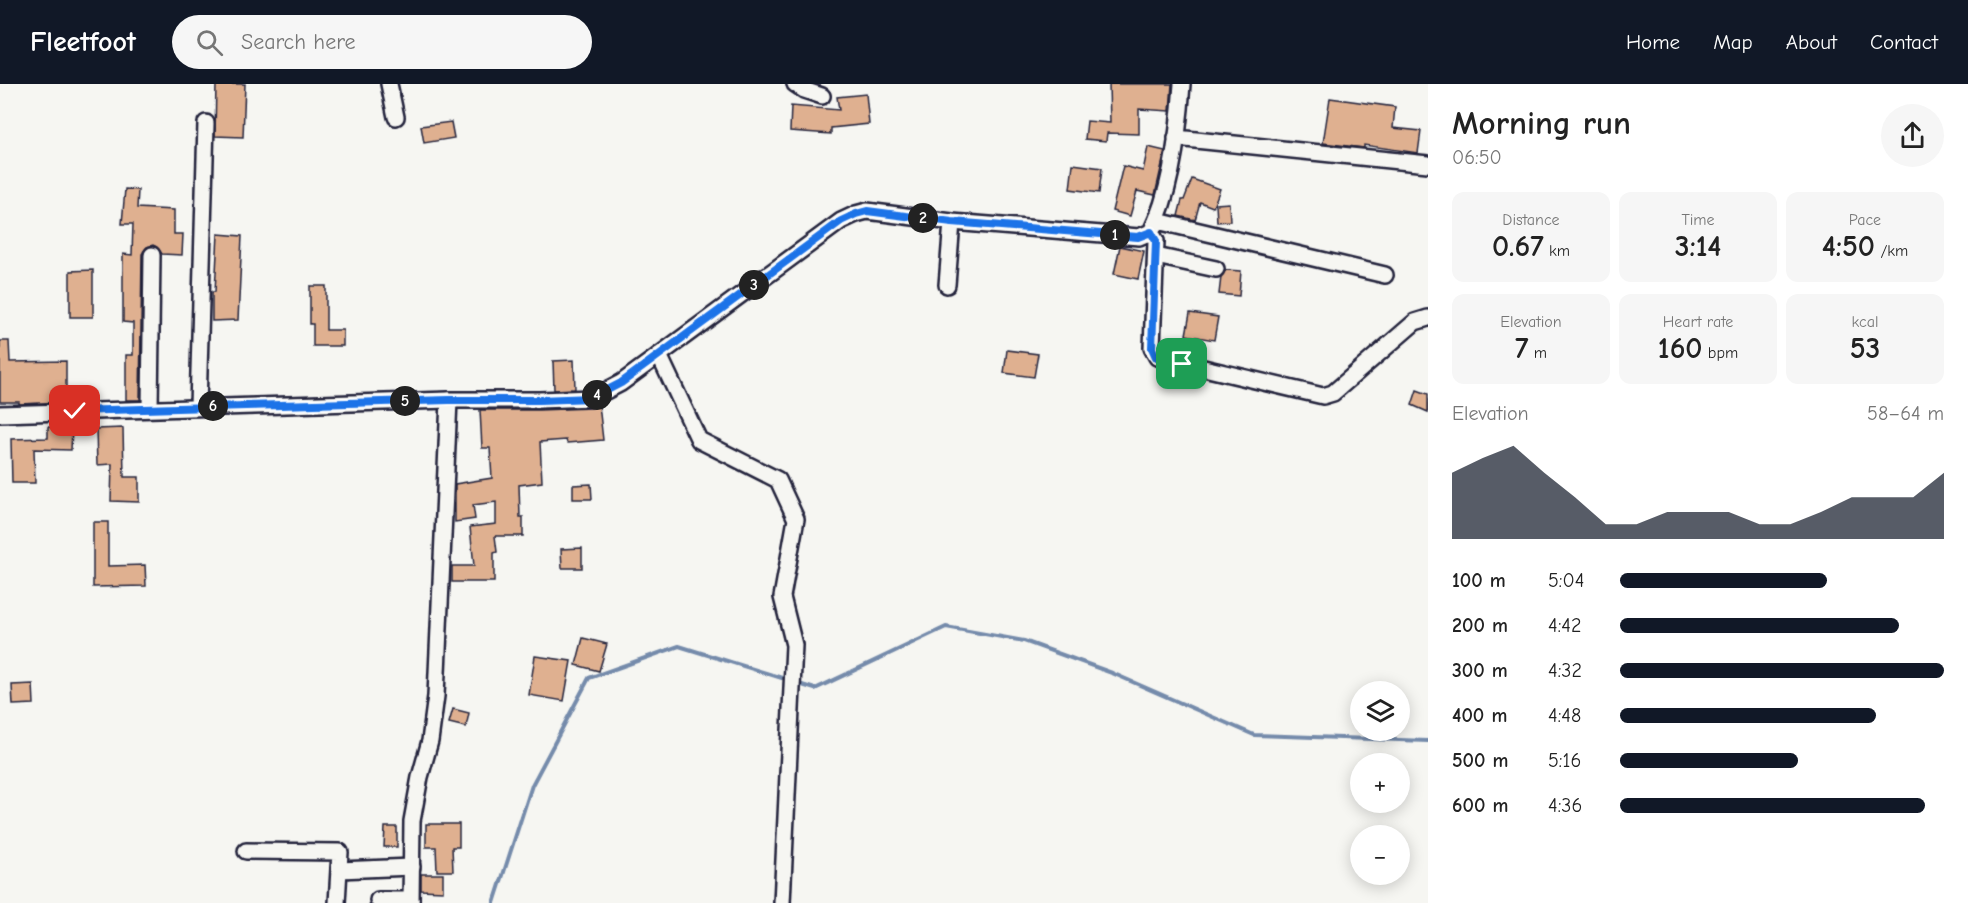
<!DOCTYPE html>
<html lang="en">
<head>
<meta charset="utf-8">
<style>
	:root { --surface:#fff; --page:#f6f6f6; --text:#222; --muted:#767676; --accent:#111827 }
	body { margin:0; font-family:"Comic Neue",sans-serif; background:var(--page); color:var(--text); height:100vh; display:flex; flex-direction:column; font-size:22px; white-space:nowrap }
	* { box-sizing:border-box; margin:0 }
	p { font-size:20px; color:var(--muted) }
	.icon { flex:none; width:33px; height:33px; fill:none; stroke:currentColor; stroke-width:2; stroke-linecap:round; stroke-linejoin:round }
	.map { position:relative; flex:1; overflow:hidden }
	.details { display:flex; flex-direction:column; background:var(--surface); width:540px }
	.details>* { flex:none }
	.buttons { position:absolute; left:1350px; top:597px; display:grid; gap:12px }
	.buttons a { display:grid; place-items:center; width:60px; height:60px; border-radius:50%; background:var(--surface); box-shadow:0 3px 15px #0003; font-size:30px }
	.pin { position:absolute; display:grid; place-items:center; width:51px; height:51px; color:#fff; margin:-26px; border-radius:12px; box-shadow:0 3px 9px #0006 }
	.km { position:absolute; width:30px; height:30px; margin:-15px; border-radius:50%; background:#222; color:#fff; font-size:16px; line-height:30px; text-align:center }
	.round { display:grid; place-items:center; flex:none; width:63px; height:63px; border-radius:32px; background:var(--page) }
	.head { display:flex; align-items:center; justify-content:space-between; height:102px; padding:0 24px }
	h1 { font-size:33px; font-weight:700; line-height:45px }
	.metrics { display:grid; grid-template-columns:repeat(3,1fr); gap:9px; height:102px; padding:6px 24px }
	.metrics div { display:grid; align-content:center; border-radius:12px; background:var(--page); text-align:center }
	.metrics b { font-size:30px; font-weight:700 }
	.metrics small { font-size:16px; font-weight:400 }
	.metrics p { font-size:16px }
	.chart { height:168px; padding:12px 24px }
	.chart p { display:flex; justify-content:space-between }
	.chart svg { width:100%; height:108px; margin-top:6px; fill:var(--accent); opacity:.7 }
	ul { padding:0 24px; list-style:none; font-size:20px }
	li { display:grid; grid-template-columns:96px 72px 1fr; align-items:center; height:45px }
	li i { height:15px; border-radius:8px; background:var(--accent) }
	header { display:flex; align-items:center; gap:36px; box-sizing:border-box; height:84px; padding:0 30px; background:var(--accent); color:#fff }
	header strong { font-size:28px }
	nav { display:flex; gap:33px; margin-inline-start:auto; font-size:21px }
	.search { width:420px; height:54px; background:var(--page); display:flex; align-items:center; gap:15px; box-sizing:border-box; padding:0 21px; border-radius:33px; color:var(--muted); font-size:22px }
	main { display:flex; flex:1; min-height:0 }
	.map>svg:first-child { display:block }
</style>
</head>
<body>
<header>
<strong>Fleetfoot</strong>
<div class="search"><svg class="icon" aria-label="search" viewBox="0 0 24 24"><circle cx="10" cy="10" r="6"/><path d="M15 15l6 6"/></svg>Search here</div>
<nav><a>Home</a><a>Map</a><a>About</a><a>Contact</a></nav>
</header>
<main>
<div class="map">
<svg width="1428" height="819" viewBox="0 0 1428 819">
	<rect width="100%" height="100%" fill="#f6f6f2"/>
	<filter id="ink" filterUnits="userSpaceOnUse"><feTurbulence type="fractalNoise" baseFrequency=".0167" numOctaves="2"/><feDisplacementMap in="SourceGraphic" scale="12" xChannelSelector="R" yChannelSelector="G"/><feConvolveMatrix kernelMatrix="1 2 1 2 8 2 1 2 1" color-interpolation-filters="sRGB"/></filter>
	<g filter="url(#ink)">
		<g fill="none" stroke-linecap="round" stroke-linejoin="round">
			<g stroke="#758bab" stroke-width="4">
				<polyline points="802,601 815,605 946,543 1024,557 1112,589 1254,651 1428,657"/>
				<polyline points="494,819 532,701 589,594 679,562 782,594"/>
			</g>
		</g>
		<g fill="#dfb090" stroke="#22223b" stroke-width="1.5">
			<polygon points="216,0 245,0 243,53 215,52"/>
			<polygon points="1109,0 1172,0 1170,27 1139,25 1139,50 1107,49 1106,57 1085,55 1087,37 1110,39"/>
			<polygon points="866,10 869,40 831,44 831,50 790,47 791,22 839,26 837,13"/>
			<polygon points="1330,14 1395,23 1393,44 1421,47 1418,69 1364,61 1364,64 1323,59"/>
			<polygon points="451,38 454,54 424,59 421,42"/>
			<polygon points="1148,63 1165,67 1155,111 1137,107 1130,132 1112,127 1123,82 1143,87"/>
			<polygon points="1073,80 1102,84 1099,109 1070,105"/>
			<polygon points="1192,95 1220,105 1213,123 1200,118 1195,136 1178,132 1182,116 1184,116"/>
			<polygon points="125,105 138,106 137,124 174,126 174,150 183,150 182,171 162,170 157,163 153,161 147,163 142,170 140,316 126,316 126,271 133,271 133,239 123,238 123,170 132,171 133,140 122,140"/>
			<polygon points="1229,119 1230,137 1217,138 1216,120"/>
			<polygon points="218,150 242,152 238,236 212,237 212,208 215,208"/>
			<polygon points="1120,162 1144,167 1138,195 1114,190"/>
			<polygon points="93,186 93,233 70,233 70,187"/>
			<polygon points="1226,186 1241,187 1239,212 1219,210 1221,193"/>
			<polygon points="310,202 326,202 326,246 343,246 343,262 313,262 313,240 310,240"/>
			<polygon points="1190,229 1218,233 1214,256 1186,251"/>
			<polygon points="0,257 9,257 10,278 66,277 66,318 19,320 19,318 0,318"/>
			<polygon points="1007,266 1038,270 1034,293 1004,289"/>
			<polygon points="574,276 575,305 554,306 553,277"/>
			<polygon points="1417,306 1428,310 1428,328 1412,321"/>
			<polygon points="599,321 603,356 567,359 566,356 540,358 542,398 519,401 520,433 523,433 523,452 495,452 497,468 494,469 494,498 452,498 452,482 474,482 470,443 496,440 496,418 473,421 475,435 455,438 455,400 492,394 490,364 482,364 480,326 539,326 592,324"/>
			<polygon points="48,343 72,344 71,366 34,365 35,399 12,399 11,355 48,354"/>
			<polygon points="123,344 124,393 139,393 139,418 111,417 112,380 97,381 96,345"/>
			<polygon points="591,400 592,415 573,415 573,401"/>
			<polygon points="93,438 108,438 108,482 145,481 146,502 93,503"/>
			<polygon points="582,464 582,484 562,484 561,465"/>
			<polygon points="583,554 607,560 599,587 576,581"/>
			<polygon points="535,572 571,577 564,617 529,611"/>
			<polygon points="33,600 34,620 13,621 12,601"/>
			<polygon points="453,625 469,629 466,643 449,639"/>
			<polygon points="426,740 459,740 459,763 452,763 453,787 437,787 436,763 426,763"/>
			<polygon points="385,743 397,743 397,763 384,763"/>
			<polygon points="421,790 443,790 443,807 421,806"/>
		</g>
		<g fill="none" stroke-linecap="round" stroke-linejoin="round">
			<defs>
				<g id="minor">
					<polyline points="389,0 396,33"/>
					<polyline points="795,0 804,6 822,12"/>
					<polyline points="1176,54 1428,80"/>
					<polyline points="1157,137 1385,191"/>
					<polyline points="1151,148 1156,157 1152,264 1157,273 1323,312 1333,309 1415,238 1428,234"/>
					<polyline points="1156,172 1216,185"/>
					<polyline points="947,201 952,138"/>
					<polyline points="659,271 699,356 778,396 796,435 782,513 794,561 782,819"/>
					<polyline points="198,323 206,39"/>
					<polyline points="150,324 152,171"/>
					<path d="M0,330L449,316H539L592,314L621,299L841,137L856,130L867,127L952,138L1139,153L1151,148C1172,106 1179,46 1182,0"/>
					<polyline points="246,767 340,768 337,819"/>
					<polyline points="339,786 412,783"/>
					<polyline points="378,816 411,816"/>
					<polyline points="411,819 412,737 420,693 430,657 436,612 449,316"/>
				</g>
			</defs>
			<use href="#minor" stroke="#22223b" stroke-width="20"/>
			<use href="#minor" stroke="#f6f6f2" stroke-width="15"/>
		</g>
	</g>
	<g fill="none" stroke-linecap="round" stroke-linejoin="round" filter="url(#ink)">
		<defs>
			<polyline id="route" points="75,327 449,316 539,316 592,314 621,299 841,137 856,130 867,127 952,138 1138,153 1151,148 1156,157 1152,264 1156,273 1182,280"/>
		</defs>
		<use href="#route" stroke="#fff" stroke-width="12"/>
		<use href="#route" stroke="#1a73e8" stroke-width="8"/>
	</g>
</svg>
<div class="buttons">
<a><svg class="icon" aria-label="layers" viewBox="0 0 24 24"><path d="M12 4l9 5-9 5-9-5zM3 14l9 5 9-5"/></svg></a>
<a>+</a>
<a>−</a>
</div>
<div class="pin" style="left:1182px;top:280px;background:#1e9e55"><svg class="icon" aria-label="arrive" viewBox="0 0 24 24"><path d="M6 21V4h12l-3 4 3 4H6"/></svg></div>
<div class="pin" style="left:75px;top:327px;background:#d93025"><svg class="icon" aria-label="check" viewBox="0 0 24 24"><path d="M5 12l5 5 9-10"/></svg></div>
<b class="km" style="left:1115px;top:151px">1</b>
<b class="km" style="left:923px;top:134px">2</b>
<b class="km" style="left:754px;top:201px">3</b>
<b class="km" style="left:597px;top:311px">4</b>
<b class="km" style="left:405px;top:317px">5</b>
<b class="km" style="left:213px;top:322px">6</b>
</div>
<section class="details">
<div class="head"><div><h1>Morning run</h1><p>06:50</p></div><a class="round"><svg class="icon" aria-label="share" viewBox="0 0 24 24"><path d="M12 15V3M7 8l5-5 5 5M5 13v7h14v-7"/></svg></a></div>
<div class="metrics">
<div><p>Distance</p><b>0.67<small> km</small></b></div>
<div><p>Time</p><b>3:14</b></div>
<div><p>Pace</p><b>4:50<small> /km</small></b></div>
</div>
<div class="metrics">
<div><p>Elevation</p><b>7<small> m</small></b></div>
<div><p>Heart rate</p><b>160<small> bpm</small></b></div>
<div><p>kcal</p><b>53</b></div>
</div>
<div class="chart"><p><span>Elevation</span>58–64 m</p>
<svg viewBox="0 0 160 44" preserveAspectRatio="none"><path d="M0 44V17L10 11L20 6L30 17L40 27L50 38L60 38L70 33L80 33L90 33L100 38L110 38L120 33L130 27L140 27L150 27L160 17V44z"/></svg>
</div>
<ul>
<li><b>100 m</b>5:04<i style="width:64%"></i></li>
<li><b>200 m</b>4:42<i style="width:86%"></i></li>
<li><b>300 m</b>4:32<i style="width:100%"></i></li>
<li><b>400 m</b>4:48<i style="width:79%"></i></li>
<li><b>500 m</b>5:16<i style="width:55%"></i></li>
<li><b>600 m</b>4:36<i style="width:94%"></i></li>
</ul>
</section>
</main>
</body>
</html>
